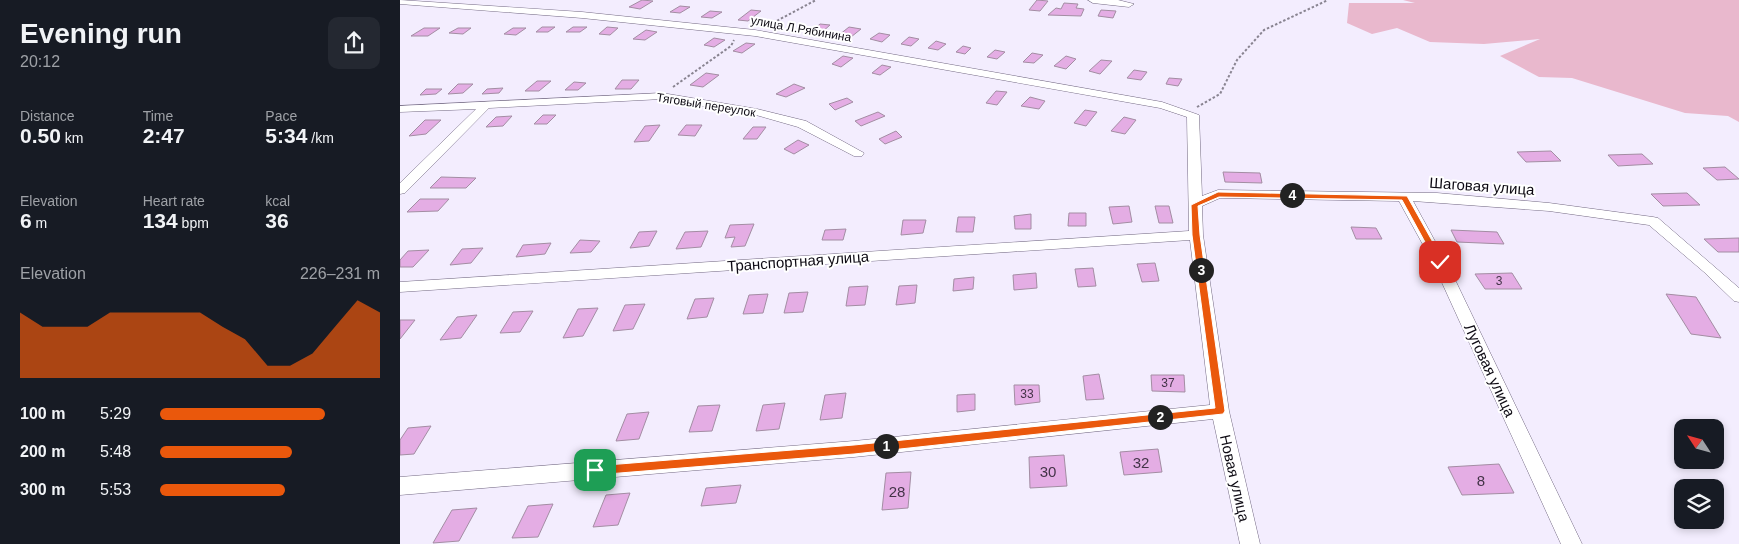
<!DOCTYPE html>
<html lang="en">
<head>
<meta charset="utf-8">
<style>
	:root { --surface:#171b24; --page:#242831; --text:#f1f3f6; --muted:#9ea1a6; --accent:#ea580c }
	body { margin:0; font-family:Helvetica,sans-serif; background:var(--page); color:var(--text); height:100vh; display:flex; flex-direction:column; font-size:19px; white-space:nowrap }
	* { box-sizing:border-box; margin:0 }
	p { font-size:16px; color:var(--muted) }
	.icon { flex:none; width:28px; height:28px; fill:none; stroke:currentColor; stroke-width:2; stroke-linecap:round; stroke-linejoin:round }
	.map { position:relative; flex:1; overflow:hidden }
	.side { display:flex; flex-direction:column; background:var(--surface); width:400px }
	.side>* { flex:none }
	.needle { width:32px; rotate:306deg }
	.tools { position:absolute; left:1274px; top:419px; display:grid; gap:10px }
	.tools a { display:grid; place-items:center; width:50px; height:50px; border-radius:10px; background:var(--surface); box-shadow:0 2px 8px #0003; font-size:25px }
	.pin { position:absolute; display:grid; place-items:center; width:42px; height:42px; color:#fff; margin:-21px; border-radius:10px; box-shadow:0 2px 8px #0006 }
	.km { position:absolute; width:25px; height:25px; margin:-12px; border-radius:50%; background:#222; color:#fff; font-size:14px; line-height:25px; text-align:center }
	.round { display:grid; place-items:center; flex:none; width:52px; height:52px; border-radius:10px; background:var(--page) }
	.overview { display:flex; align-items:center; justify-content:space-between; height:85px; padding:0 20px }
	h1 { font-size:28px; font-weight:800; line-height:38px }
	.stats { display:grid; grid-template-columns:repeat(3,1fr); gap:8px; height:85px; padding:5px 20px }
	.stats div { display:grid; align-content:center }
	.stats b { font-size:21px; font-weight:800 }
	.stats small { font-size:14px; font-weight:400 }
	.stats p { font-size:14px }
	.chart { height:140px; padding:10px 20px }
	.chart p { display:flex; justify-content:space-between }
	.chart svg { width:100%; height:90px; margin-top:5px; fill:var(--accent); opacity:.7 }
	ul { padding:0 20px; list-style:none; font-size:16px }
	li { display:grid; grid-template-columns:80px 60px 1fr; align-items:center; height:38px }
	li i { height:12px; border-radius:6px; background:var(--accent) }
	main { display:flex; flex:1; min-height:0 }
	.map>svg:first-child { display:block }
</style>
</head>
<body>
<main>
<section class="side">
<div class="overview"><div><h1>Evening run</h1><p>20:12</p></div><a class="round"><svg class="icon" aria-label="share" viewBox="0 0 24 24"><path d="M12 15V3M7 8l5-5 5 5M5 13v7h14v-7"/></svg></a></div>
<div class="stats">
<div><p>Distance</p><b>0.50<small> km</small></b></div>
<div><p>Time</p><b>2:47</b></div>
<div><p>Pace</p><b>5:34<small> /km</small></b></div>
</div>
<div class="stats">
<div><p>Elevation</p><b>6<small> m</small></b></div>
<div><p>Heart rate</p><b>134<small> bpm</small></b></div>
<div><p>kcal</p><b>36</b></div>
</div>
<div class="chart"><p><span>Elevation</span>226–231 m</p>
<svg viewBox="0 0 160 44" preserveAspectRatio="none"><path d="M0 44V12L10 19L20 19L30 19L40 12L50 12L60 12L70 12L80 12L90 19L100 25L110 38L120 38L130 32L140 19L150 6L160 12V44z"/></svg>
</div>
<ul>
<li><b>100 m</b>5:29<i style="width:75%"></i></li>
<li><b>200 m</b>5:48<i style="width:60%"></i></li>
<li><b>300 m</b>5:53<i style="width:57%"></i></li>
</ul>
</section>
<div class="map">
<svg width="1339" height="544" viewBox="0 0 1339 544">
	<rect width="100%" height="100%" fill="#f3edfe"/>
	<polygon fill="#e9b8cd" points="1003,0 1339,0 1339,122 1328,116 1285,113 1172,78 1139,77 1100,56 1140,39 1084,44 1030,42 997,28 972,34 947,23 949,3 1015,3"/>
	<g fill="#e4ade4" stroke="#a38da3">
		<polygon points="242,0 253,1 240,9 229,7"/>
		<polygon points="637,0 648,1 640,11 629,10"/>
		<polygon points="664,3 678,4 676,8 684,9 681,16 648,15 656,8 661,9"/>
		<polygon points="280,6 290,7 280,13 270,12"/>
		<polygon points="351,10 361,11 348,21 338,20"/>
		<polygon points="701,10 716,11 713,18 698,16"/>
		<polygon points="310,11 322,12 312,18 301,17"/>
		<polygon points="420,24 430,25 421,33 412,31"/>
		<polygon points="142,27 155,27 148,32 136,32"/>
		<polygon points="173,27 187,27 180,32 166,32"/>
		<polygon points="207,27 218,28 210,35 199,34"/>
		<polygon points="449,27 461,29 451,37 439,35"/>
		<polygon points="24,28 40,28 28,36 11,36"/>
		<polygon points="58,28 71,28 63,34 49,33"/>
		<polygon points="113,28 126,28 116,35 104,34"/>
		<polygon points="246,30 257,32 245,40 233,39"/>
		<polygon points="479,33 490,35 482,42 470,39"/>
		<polygon points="509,37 519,39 511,46 501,44"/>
		<polygon points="314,38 325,40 314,47 304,45"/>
		<polygon points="536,41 546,44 538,50 528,48"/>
		<polygon points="346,43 355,44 342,53 333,51"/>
		<polygon points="563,46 571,48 565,54 556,52"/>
		<polygon points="595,50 605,52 597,59 587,57"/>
		<polygon points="632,53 643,55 634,63 623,62"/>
		<polygon points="443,56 453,58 441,67 432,64"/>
		<polygon points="666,56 676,59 666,69 654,66"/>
		<polygon points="701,60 712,61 700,74 689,71"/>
		<polygon points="482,65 491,67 480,75 472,73"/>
		<polygon points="734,70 747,72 741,80 727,78"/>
		<polygon points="306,73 319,75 303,87 290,85"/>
		<polygon points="769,78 782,79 778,86 766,84"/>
		<polygon points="222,80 239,80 231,89 215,89"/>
		<polygon points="137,81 151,81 139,91 125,91"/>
		<polygon points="174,82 186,83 178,90 165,90"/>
		<polygon points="58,84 73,84 63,93 48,94"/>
		<polygon points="394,84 405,88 386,97 376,94"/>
		<polygon points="103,88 99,93 82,94 87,89"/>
		<polygon points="26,89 42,89 36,94 20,95"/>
		<polygon points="596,91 607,92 597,105 586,103"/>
		<polygon points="630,97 645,101 639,109 621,106"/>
		<polygon points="447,98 453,102 435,110 429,104"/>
		<polygon points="685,110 697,112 686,126 674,123"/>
		<polygon points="478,112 485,116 461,126 455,121"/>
		<polygon points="143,115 156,115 147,124 134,124"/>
		<polygon points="112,116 103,126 86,127 96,117"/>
		<polygon points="724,117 736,120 725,134 711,131"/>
		<polygon points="25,120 41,120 26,134 9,136"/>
		<polygon points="260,125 249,141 234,142 245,126"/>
		<polygon points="286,125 302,125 295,136 278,135"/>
		<polygon points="353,127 366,127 357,139 343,139"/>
		<polygon points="496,131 502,137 485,144 479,139"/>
		<polygon points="398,140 409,145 394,154 384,149"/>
		<polygon points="1151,151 1161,161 1126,162 1117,152"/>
		<polygon points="1242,154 1253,164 1218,166 1208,155"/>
		<polygon points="1325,167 1339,179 1317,180 1303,168"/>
		<polygon points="823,172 860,173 862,183 825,182"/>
		<polygon points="41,177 76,178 66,188 30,188"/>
		<polygon points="1287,193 1300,205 1263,206 1251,194"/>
		<polygon points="20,199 49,199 38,211 7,212"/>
		<polygon points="729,206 732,222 713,224 709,207"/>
		<polygon points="755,206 769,206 773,223 759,223"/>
		<polygon points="669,213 686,213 686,226 668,226"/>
		<polygon points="631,214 631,229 615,229 614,216"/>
		<polygon points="558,217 575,217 573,232 556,232"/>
		<polygon points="503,220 526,220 523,233 501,235"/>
		<polygon points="354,224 345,246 331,247 335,237 325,238 330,225"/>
		<polygon points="951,227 976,228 982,239 956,239"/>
		<polygon points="446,229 443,240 422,240 425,230"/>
		<polygon points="1051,230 1097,232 1104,244 1057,242"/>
		<polygon points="257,231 249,246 230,248 239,232"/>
		<polygon points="308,231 301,247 276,249 285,232"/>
		<polygon points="1339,238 1339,252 1318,252 1304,239"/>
		<polygon points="180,240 200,241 191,252 170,253"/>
		<polygon points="151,243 145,254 116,257 123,245"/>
		<polygon points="83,248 71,263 50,265 62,249"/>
		<polygon points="29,250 13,267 0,267 0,260 8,251"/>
		<polygon points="755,263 759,281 742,282 737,264"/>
		<polygon points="693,268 696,286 678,287 675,269"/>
		<polygon points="636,273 637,288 614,290 613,275"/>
		<polygon points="1112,273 1122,289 1085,289 1075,274"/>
		<polygon points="574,277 573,289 553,291 554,279"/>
		<polygon points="517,285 515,303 496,305 499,286"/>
		<polygon points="468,286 465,305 446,306 449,287"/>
		<polygon points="408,292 403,312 384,313 389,293"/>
		<polygon points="368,294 363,313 343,314 349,295"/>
		<polygon points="1266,294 1296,297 1321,338 1291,334"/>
		<polygon points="314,298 307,317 287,319 295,299"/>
		<polygon points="245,304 233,329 213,331 225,305"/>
		<polygon points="198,308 183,336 163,338 178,309"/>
		<polygon points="133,311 120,332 100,333 113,312"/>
		<polygon points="77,315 61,338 40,340 57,317"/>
		<polygon points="0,320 15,320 0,339"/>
		<polygon points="699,374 704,399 686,400 683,376"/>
		<polygon points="751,375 784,375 785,392 752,391"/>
		<polygon points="614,385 639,385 640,402 615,405"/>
		<polygon points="446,393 442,418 420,420 425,395"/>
		<polygon points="575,394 575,410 557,412 557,395"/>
		<polygon points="385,403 379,429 356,431 363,405"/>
		<polygon points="320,405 312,431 289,432 298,406"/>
		<polygon points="249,412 239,439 216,441 227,414"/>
		<polygon points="31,426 14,454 0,455 0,440 8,428"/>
		<polygon points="758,449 762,472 724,475 720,452"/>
		<polygon points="664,455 667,486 630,488 629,457"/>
		<polygon points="1099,464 1114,493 1062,495 1048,467"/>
		<polygon points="511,472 508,508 482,510 486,473"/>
		<polygon points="341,485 336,503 301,506 306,488"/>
		<polygon points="230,493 218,525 193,527 206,495"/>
		<polygon points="153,504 138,537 112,538 128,506"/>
		<polygon points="77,508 59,541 33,543 52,510"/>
	</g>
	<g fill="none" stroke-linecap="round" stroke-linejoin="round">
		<defs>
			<g id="minor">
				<polygon points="0,0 182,12 355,30 762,102 799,115 802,196 818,190 1037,193 1149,203 1253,217 1258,218 1339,288 1339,302 1334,301 1304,272 1249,225 1149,211 1013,201 1047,263 1182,544 1161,544 1033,263 999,201 820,198 802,206 803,235 829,411 860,544 840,544 813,419 454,457 0,495 0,477 454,441 810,405 790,240 0,292 0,282 789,231 787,117 760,108 355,36 182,18 0,4"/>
				<polygon points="688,0 718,0 734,4 729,7 693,3"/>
				<polygon points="262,93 357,109 406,121 464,153 462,156 454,156 398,127 356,115 262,99 89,108 5,193 0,194 0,183 76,109 0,112 0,106"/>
			</g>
		</defs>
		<use href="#minor" stroke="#736983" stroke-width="1"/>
		<g stroke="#898491" stroke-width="2" stroke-dasharray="2.5 2" stroke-linecap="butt">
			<polyline points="369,25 416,0"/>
			<polyline points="273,87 331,46 334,40"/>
			<polyline points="797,107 820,94 837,60 864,30 928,0"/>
		</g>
		<use href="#minor" fill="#fff" fill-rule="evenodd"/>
	</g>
	<polygon fill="#ea580c" stroke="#fff" points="818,192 1007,196 1044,262 1037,264 1002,200 819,197 798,206 800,235 825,411 823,414 454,454 195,475 190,470 195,466 454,445 815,408 792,235 791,205"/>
	<g text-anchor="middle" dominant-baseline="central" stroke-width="4" stroke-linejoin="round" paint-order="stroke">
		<g font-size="12" fill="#0d0a13" stroke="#fff">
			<text transform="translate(401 29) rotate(10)">улица Л.Рябинина</text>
			<text transform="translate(306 105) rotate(9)">Тяговый переулок</text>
		</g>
		<g font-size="12" fill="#433347">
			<text x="1099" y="281">3</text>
			<text x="768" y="383">37</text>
			<text x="627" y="394">33</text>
		</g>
		<g font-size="15" fill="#0d0a13" stroke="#fff">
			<text transform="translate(1082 186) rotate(4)">Шаговая улица</text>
			<text transform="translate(398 261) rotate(-4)">Транспортная улица</text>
			<text transform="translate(1090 370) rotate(65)">Луговая улица</text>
			<text transform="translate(835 478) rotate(77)">Новая улица</text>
		</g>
		<g font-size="15" fill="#433347">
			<text x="741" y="462">32</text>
			<text x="648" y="471">30</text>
			<text x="1081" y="480">8</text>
			<text x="497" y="491">28</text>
		</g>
	</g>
</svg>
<div class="tools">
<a><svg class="needle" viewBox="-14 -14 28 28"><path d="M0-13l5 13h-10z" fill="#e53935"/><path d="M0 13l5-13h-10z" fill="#9ea1a6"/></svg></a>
<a><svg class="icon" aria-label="layers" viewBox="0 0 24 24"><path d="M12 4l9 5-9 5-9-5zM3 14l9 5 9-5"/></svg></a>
</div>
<div class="pin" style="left:195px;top:470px;background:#1e9e55"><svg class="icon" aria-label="arrive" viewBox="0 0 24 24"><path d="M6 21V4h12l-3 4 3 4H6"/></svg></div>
<div class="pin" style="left:1040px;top:262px;background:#d93025"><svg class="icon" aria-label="check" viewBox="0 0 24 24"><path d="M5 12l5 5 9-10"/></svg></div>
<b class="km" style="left:486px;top:446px">1</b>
<b class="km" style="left:760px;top:417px">2</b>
<b class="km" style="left:801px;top:270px">3</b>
<b class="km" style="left:892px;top:195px">4</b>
</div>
</main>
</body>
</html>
